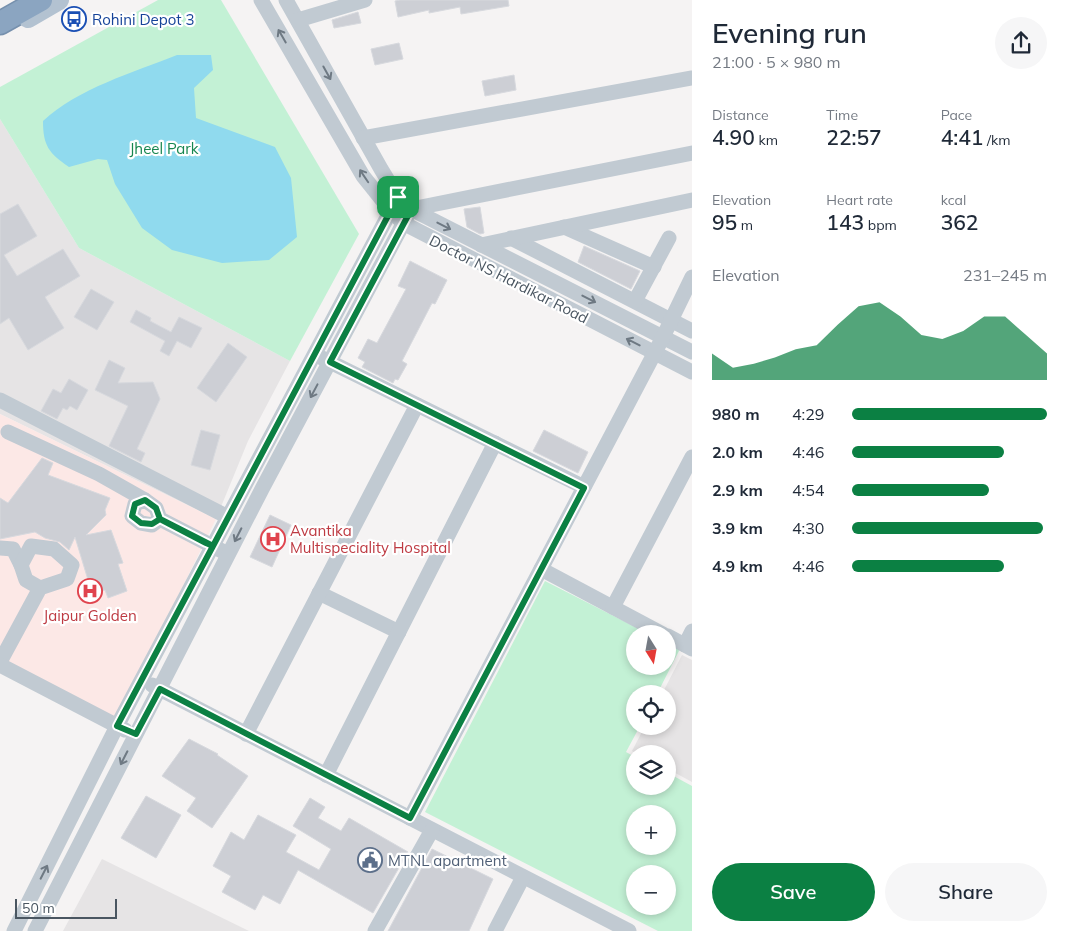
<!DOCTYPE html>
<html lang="en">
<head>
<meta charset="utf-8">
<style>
	:root { --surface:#fff; --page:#f6f6f7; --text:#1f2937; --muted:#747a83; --accent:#0b8043 }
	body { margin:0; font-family:Mulish,sans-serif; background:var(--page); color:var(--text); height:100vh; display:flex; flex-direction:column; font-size:19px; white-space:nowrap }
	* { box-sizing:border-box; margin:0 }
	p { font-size:16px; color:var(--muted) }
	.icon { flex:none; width:28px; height:28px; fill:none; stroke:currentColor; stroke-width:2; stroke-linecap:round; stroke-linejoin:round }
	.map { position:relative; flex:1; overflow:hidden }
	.side { display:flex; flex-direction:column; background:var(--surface); width:375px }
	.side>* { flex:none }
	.needle { width:32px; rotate:169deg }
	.buttons { position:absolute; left:626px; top:625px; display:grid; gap:10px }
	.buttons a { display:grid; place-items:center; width:50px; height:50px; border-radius:50%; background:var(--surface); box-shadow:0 2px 8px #0003; font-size:25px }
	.scale { position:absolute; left:15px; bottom:12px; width:102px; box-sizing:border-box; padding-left:5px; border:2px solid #4a5661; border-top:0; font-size:14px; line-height:18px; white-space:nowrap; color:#4a5661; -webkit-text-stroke:4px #fff; paint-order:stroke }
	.pin { position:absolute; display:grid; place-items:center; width:42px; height:42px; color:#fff; margin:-21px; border-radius:10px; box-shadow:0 2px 8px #0006 }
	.round { display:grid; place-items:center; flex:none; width:52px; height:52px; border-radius:26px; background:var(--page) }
	.headline { display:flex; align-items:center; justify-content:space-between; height:85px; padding:0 20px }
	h1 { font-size:28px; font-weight:600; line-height:38px }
	.figures { display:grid; grid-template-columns:repeat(3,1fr); gap:8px; height:85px; padding:5px 20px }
	.figures div { display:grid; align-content:center }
	.figures b { font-size:21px; font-weight:600 }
	.figures small { font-size:14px; font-weight:400 }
	.figures p { font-size:14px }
	.chart { height:140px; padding:10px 20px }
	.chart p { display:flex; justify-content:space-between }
	.chart svg { width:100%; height:90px; margin-top:5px; fill:var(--accent); opacity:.7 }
	.primary-button { display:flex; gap:10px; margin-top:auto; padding:10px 20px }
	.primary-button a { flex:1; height:58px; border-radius:30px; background:var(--accent); color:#fff; font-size:20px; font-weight:600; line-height:58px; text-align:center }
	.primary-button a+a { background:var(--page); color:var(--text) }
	ul { padding:0 20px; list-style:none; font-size:16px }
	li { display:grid; grid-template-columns:80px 60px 1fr; align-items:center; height:38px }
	li i { height:12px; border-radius:6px; background:var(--accent) }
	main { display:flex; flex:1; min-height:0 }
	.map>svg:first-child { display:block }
</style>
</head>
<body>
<main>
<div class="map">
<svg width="692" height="931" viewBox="0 0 692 931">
	<rect width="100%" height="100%" fill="#f5f3f3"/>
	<g fill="#e6e4e5">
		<polygon points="0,119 79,248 290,361 248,441 216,519 0,414"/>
		<polygon points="682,655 692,660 692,782 668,769 668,754 638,754 632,751 645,726 668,726 668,694 662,694"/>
		<polygon points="102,859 249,931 63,931"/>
	</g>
	<polygon fill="#fce8e6" points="0,414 216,519 117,720 0,663"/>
	<g fill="#c3f1d5" fill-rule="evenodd">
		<polygon points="158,0 221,0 359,234 290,361 79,248 0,119 0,87"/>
		<path d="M545,581L649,634H635V666H668V643L680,649L657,694H635V726H640L626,752L635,757V786H668V773L692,786V931H658L425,812ZM635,814H668V846H635ZM635,874H668V906H635Z"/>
	</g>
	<path fill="#90daee" d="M177,55H211L213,70L194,88L196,118L275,147L291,178L297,237L269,260L222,263L172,250L142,228L115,184L107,160L98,159L69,167C49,153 43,146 43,121C77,89 134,72 177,55Z"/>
	<g fill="#cdcfd5" stroke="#d7d9de">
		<polygon points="400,0 508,0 509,6 461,14 460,7 429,13 429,10 398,17 395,1"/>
		<polygon points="358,12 361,23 334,28 332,20"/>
		<polygon points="399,43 403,59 375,65 371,49"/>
		<polygon points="514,75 516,90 485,96 482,81"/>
		<polygon points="18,204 37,236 4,255 17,276 63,249 80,276 45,297 64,328 28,350 9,318 0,324 0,214"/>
		<polygon points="480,207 484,233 480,234 467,227 464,209"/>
		<polygon points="584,246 640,271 631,289 578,262"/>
		<polygon points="410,261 447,280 435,304 432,303 402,361 407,364 398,380 395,379 393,383 362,367 365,362 358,358 368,339 377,343 406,289 398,286"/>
		<polygon points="91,289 114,302 97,330 74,317"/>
		<polygon points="136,310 151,318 150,321 171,332 179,317 202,328 191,348 177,341 169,356 160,351 165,341 130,322"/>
		<polygon points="228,343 247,357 216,402 197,388"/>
		<polygon points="109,360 125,368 118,383 153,382 160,399 137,449 145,453 141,462 109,446 128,406 95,390"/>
		<polygon points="69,379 88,390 77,410 70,406 67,410 63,408 57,419 41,411 53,389 61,393"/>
		<polygon points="201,430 220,435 210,470 191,465"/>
		<polygon points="544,430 588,452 578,473 533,451"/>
		<polygon points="42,458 53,463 48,475 110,498 105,510 106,515 86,535 111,530 123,563 118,564 127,591 108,598 105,590 92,593 75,537 69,550 60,542 45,538 35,532 0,539 0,498 8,503"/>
		<polygon points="270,515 291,525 272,567 250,557"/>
		<polygon points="189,739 218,754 217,755 248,776 212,828 187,811 196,798 162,776"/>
		<polygon points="146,796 181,815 156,858 121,838"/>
		<polygon points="310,798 325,807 318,818 341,831 349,818 408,852 373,913 298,870 280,904 263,895 255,910 222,892 231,876 213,866 231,832 244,840 258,815 296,835 286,852 319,870 331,849 293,826"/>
		<polygon points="432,849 493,879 469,931 388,931"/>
	</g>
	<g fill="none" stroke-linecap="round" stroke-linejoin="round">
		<defs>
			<polyline id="highway" points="0,23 41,0"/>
		</defs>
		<use href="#highway" stroke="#7690ad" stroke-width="25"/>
		<g stroke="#c1cad2" stroke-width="15">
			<polyline points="261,0 363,176 391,211 403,223 692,372"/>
			<polyline points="286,0 381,169 398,197 411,209 692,352"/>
			<polyline points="298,20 365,0"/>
			<polyline points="363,138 692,78"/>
			<polyline points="564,227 654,267"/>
			<polyline points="511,238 692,331"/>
			<polyline points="481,245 692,200"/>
			<polyline points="635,301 669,238"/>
			<polyline points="322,358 584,487"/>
			<polyline points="0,400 228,517"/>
			<polyline points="8,432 99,474 145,500"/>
			<polyline points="160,519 152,525 141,523 132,516 135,504 145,500 156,508 160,519 222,551"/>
			<polyline points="0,548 13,549 21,565"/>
			<polyline points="541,569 663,634"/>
			<polyline points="319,593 399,632"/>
			<polyline points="613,607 692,457"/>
			<polyline points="668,636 692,649"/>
			<polyline points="685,645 692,631"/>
			<polyline points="0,662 40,588 67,579 72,565 54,549 31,546 21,565 26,580 40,588"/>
			<polyline points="0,665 125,730"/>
			<polyline points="152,685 629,931"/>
			<polyline points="246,734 417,405"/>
			<polyline points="326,775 495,443"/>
			<polyline points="410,818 663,337 692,277"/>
			<polyline points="14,931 117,726 398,197"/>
			<polyline points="35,931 262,489 411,209 692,153"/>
			<polyline points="375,931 432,830"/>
			<polyline points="495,931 523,877"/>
		</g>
		<polyline stroke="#b3c2d1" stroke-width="20" points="28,18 59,0"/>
		<use href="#highway" stroke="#8ba5c1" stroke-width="22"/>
	</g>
	<defs><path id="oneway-shaft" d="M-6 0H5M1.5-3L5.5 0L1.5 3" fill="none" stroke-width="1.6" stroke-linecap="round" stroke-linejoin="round" transform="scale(1.25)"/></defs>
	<g stroke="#6e7983">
		<use href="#oneway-shaft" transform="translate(282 36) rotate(-120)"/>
		<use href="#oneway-shaft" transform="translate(327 73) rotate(61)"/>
		<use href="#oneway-shaft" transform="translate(364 176) rotate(-124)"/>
		<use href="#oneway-shaft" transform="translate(444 226) rotate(27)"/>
		<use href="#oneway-shaft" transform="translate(589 299) rotate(27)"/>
		<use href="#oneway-shaft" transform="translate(633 342) rotate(-153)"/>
		<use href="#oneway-shaft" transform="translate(314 391) rotate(118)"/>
		<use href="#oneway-shaft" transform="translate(238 535) rotate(117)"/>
		<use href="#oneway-shaft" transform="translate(124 758) rotate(117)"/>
		<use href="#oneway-shaft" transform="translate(44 872) rotate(-63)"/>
	</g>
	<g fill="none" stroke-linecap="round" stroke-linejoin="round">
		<defs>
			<polyline id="route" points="398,197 213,546 160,519 156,508 145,500 135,504 132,516 141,523 152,524 160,519 206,543 213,546 117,726 136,734 160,689 410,818 584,488 330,362 411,210 398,197"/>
		</defs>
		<use href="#route" stroke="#fff" stroke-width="10"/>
		<use href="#route" stroke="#0b8043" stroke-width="6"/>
	</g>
	<defs>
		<symbol id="bus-ring" viewBox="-11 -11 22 22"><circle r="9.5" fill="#fff" stroke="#1a4fb4" stroke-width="1.5"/><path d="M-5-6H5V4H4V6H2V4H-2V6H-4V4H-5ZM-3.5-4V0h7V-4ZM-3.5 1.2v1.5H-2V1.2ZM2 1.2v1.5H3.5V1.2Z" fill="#1a4fb4"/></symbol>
		<symbol id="hospital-ring" viewBox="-11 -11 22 22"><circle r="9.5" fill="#fff" stroke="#e0444e" stroke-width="1.5"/><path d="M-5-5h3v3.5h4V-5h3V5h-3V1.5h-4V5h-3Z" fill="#e0444e"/></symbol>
		<symbol id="civic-ring" viewBox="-11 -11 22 22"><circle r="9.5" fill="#fff" stroke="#5c6f8a" stroke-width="1.5"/><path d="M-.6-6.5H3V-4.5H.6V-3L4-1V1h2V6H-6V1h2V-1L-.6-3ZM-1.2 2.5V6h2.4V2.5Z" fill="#5c6f8a"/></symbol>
	</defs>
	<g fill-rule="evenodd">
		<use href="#bus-ring" x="60" y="5" width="28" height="28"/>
		<use href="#hospital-ring" x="259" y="525" width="28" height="28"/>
		<use href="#hospital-ring" x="76" y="577" width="28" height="28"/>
		<use href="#civic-ring" x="356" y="846" width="28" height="28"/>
	</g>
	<g text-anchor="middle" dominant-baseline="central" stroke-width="4.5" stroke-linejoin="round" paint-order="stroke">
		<g font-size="15" fill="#164399" stroke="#fff" text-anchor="start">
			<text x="92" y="19">Rohini Depot 3</text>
		</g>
		<g font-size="15" fill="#17864f" stroke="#fff">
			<text x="164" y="148">Jheel Park</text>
		</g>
		<g font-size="15" fill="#4a5661" stroke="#fff">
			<text transform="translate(509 279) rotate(27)">Doctor NS Hardikar Road</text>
		</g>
		<g font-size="15" fill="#be3a42" stroke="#fff" text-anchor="start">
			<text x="290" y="530">Avantika<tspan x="290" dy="17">Multispeciality Hospital</tspan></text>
			<text x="90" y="615" text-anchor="middle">Jaipur Golden</text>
		</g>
		<g font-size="15" fill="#4e5e75" stroke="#fff" text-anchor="start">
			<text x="388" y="860">MTNL apartment</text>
		</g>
	</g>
</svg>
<div class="buttons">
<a><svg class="needle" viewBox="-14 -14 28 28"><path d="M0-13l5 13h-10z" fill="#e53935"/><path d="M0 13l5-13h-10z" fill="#747a83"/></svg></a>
<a><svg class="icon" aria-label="locate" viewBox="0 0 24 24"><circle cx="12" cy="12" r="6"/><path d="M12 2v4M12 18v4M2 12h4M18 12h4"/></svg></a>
<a><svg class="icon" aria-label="layers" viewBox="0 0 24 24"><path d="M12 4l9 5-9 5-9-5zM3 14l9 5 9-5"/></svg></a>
<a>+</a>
<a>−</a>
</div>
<div class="scale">50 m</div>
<div class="pin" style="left:398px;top:197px;background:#1e9e55"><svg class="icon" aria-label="arrive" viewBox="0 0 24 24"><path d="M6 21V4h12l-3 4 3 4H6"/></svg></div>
</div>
<section class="side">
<div class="headline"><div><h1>Evening run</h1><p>21:00 · 5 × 980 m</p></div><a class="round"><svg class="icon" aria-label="share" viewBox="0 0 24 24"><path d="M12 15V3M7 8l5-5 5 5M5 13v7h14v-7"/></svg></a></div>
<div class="figures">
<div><p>Distance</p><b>4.90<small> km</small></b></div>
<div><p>Time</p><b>22:57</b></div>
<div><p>Pace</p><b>4:41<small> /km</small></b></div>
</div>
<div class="figures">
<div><p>Elevation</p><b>95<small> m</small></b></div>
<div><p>Heart rate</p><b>143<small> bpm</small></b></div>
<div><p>kcal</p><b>362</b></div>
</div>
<div class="chart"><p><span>Elevation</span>231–245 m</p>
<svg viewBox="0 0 160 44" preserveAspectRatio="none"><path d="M0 44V31L10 38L20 36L30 33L40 29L50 27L60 17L70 8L80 6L90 13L100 22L110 24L120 20L130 13L140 13L150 22L160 31V44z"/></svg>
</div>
<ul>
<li><b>980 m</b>4:29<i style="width:100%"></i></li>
<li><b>2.0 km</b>4:46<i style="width:78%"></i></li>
<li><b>2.9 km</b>4:54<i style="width:70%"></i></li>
<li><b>3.9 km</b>4:30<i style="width:98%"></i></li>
<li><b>4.9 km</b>4:46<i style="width:78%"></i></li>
</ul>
<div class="primary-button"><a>Save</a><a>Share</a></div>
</section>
</main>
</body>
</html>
